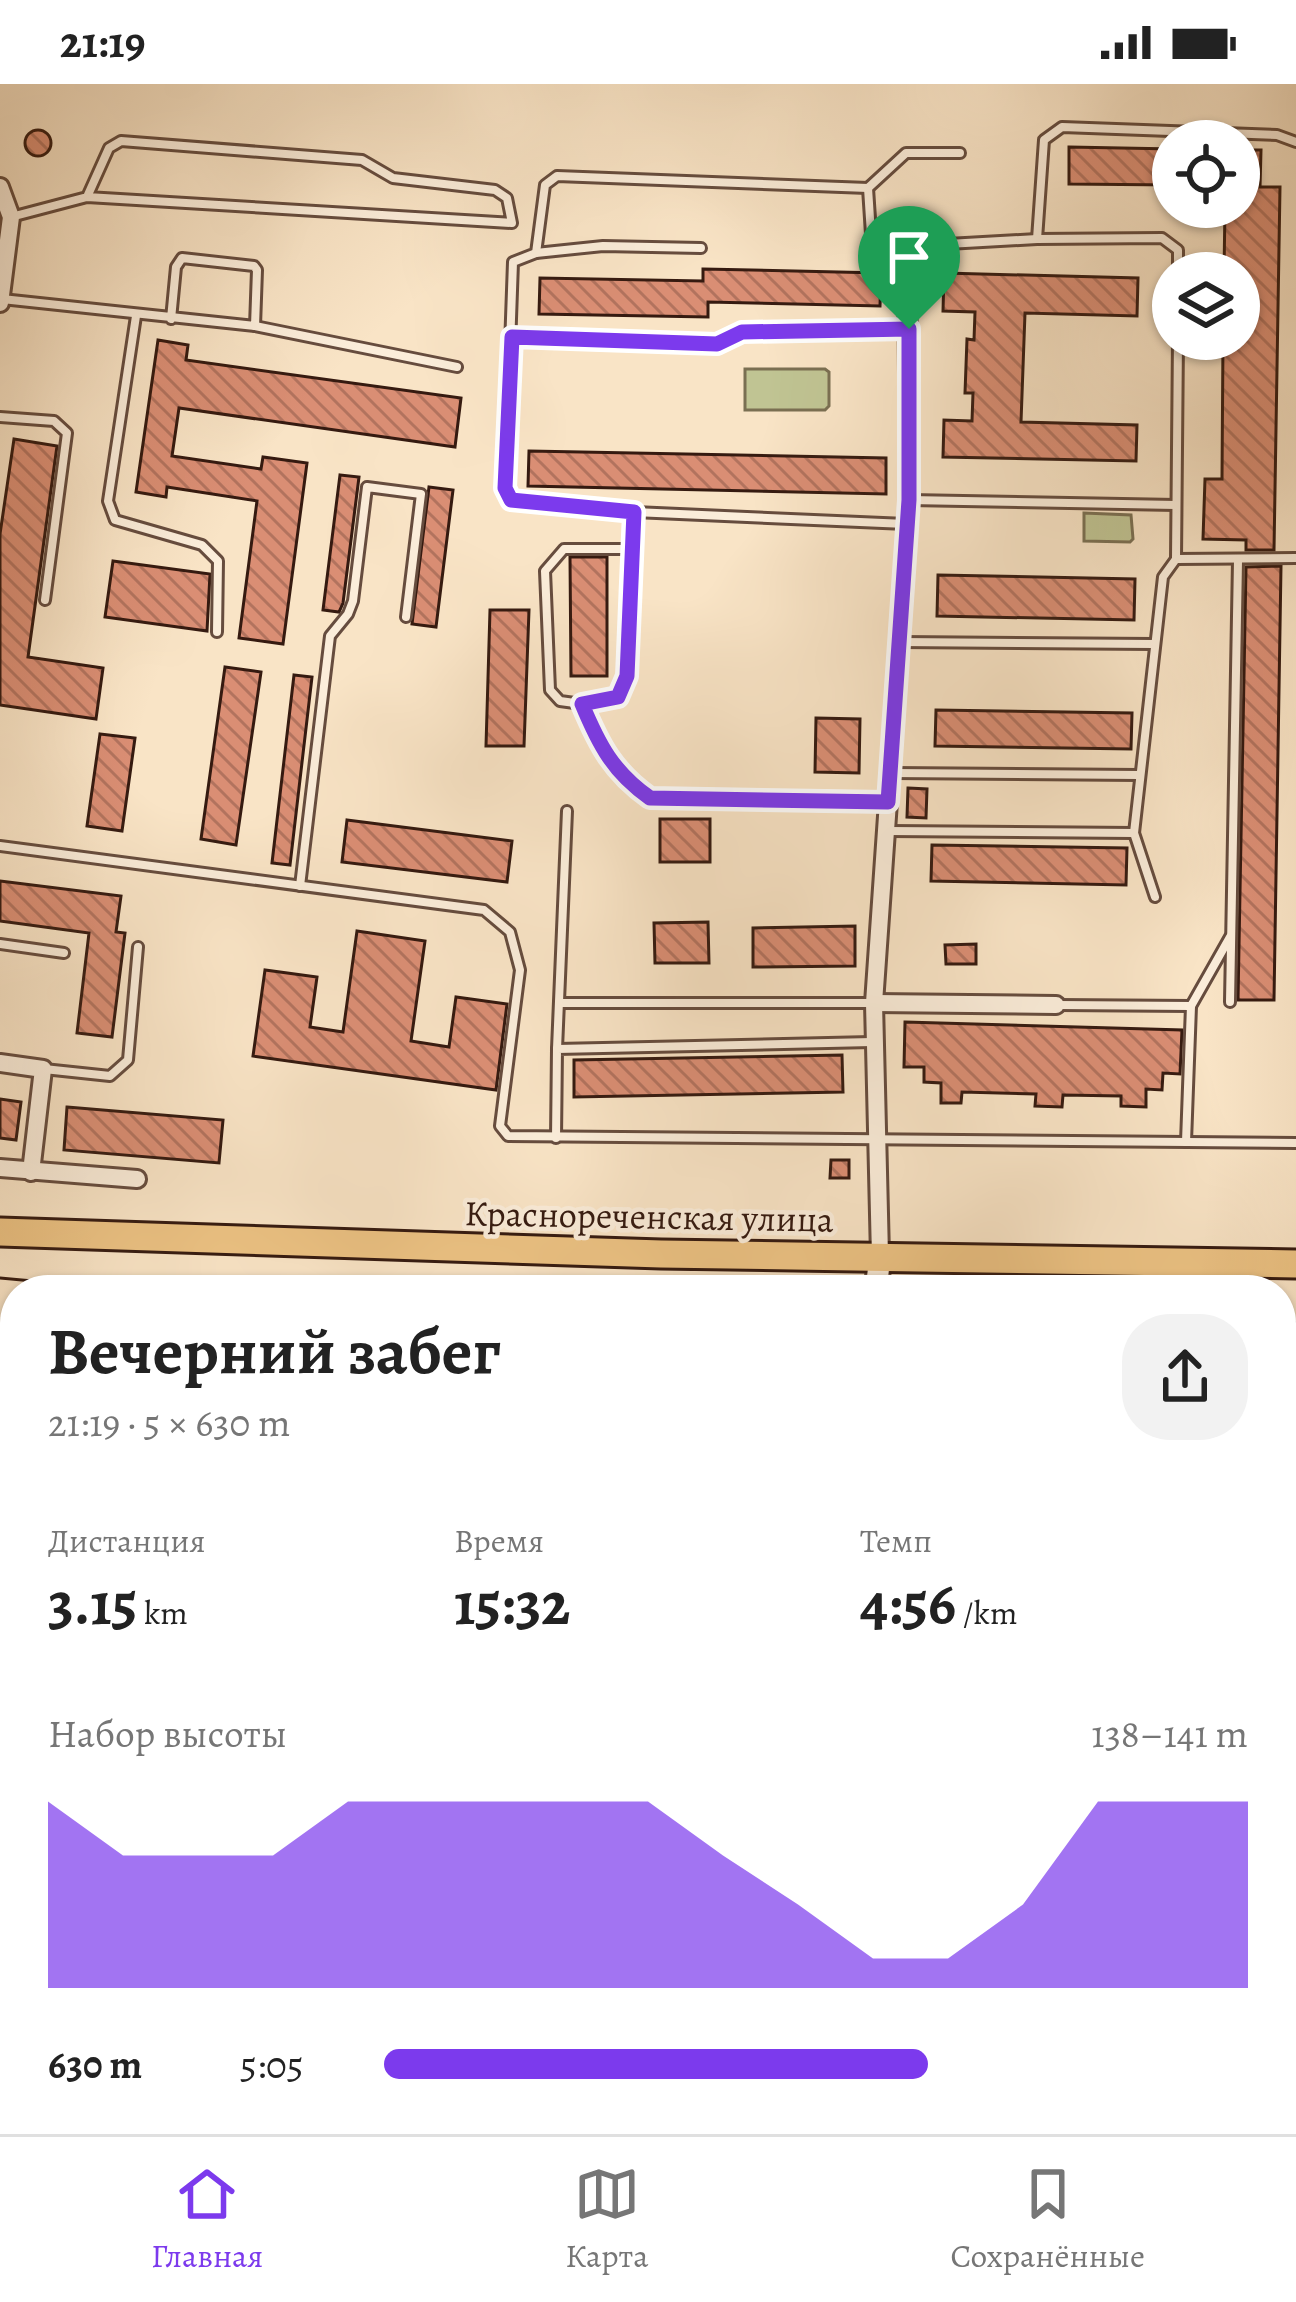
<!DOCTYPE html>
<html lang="ru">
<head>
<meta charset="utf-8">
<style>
	:root { --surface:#fff; --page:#f2f2f2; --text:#222; --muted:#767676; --line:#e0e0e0; --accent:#7c3aed }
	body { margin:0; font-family:Alegreya,serif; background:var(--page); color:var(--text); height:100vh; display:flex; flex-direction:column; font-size:45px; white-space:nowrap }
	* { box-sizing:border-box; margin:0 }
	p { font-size:39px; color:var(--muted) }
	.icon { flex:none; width:66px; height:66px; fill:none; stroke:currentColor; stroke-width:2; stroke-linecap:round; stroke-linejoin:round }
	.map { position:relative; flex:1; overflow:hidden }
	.details { position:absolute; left:0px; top:1191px; width:1296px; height:861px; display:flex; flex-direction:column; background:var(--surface); border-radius:48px 48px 0 0; box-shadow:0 3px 9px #0004 }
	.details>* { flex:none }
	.tools { position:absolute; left:1152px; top:36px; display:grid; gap:24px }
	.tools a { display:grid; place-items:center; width:108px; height:108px; border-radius:50%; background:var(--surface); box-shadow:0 3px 9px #0004; font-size:60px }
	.pin { position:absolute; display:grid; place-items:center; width:102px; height:102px; color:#fff; margin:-123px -51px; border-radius:50% 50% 50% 0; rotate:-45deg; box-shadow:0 0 12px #0007 }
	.pin .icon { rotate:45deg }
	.round { display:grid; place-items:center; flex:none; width:126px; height:126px; border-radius:48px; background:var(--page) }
	.headline { display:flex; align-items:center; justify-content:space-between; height:204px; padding:0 48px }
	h1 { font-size:66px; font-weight:700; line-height:90px }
	.metrics { display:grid; grid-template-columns:repeat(3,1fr); gap:18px; height:204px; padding:12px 48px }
	.metrics div { display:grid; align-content:center }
	.metrics b { font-size:60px; font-weight:700 }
	.metrics small { font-size:33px; font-weight:400 }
	.metrics p { font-size:33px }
	.chart { height:336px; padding:24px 48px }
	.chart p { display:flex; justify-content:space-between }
	.chart svg { width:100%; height:216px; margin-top:12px; fill:var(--accent); opacity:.7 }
	ul { padding:0 48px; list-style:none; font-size:39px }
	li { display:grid; grid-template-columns:192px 144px 1fr; align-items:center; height:90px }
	li i { height:30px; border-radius:15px; background:var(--accent) }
	.status { display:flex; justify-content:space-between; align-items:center; height:84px; padding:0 60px; background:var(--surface); direction:ltr }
	.status svg { height:33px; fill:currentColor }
	.dock { display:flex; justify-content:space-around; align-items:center; height:168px; border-top:3px solid var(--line); background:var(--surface); font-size:33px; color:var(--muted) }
	.dock a { display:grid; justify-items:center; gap:6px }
	.dock .active { color:var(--accent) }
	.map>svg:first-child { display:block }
</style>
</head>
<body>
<div class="status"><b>21:19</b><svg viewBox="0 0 49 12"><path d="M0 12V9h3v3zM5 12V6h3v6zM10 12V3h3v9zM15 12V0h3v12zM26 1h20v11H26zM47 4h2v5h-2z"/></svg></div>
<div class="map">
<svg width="1296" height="2050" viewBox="0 0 1296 2050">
	<defs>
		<pattern id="building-back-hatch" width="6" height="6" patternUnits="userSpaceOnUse" patternTransform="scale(3)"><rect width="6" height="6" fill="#da8e74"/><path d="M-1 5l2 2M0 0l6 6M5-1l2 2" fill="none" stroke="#b2735e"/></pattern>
	</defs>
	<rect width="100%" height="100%" fill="#f9e4c6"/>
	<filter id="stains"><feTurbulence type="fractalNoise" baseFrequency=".00167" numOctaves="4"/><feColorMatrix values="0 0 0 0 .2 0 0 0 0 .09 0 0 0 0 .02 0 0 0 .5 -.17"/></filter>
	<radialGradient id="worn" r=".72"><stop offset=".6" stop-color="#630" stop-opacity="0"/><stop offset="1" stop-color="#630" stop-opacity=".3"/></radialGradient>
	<g fill="#c0c493" stroke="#7a6f52" stroke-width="3">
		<polygon points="745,285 825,285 829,288 829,322 825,326 745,326"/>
		<polygon points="1084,429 1131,431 1133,455 1130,458 1084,457"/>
	</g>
	<g fill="url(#building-back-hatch)" stroke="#351a10" stroke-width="3">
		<circle cx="38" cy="59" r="13"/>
		<polygon points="1069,63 1173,65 1173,101 1069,100"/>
		<polygon points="1239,66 1261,66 1260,103 1280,103 1274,466 1246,466 1246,456 1203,455 1205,395 1222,395 1223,255 1239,255 1239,189 1224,189 1225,123 1239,123"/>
		<polygon points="703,185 881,189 880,222 708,218 708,233 539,230 540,194 703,197"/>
		<polygon points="944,189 1138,194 1137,232 1025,229 1021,338 1137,341 1136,377 943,373 944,336 972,337 973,309 965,309 967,255 974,256 975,228 943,227"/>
		<polygon points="158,256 188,261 186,276 461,314 455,363 179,324 172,372 261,385 263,373 307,379 283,560 239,554 257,417 167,403 166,413 136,408"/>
		<polygon points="14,355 57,362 28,573 103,584 96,635 0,621 0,450"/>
		<polygon points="529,367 886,374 886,410 528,402"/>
		<polygon points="340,391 359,393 343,519 339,528 323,526"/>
		<polygon points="429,403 453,406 436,543 412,540"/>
		<polygon points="570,473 607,473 607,592 571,592"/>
		<polygon points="113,477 210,490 207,547 105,533"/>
		<polygon points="1281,482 1274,916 1238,916 1246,483"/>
		<polygon points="938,491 1135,495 1134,536 937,532"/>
		<polygon points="490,526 529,526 524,662 486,662"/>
		<polygon points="225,583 261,588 236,761 201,755"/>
		<polygon points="294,591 312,593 290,781 272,779"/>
		<polygon points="936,626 1132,629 1131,665 935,662"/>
		<polygon points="816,634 860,635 859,689 815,688"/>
		<polygon points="100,650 135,654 122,747 87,742"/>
		<polygon points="908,704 927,705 926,734 907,733"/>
		<rect x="660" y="735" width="50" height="43"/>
		<polygon points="347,736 512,757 507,798 342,778"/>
		<polygon points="932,761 1127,764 1126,801 931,797"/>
		<polygon points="0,797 121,812 116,848 125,849 112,953 77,949 89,849 0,837"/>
		<polygon points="708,838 709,879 655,879 654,839"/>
		<polygon points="855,842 855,882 753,883 753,844"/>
		<polygon points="357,847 425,857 411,957 449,963 456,913 507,920 496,1006 253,972 265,886 317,893 310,943 343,948"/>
		<polygon points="976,860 976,880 946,880 945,861"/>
		<polygon points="905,938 1182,946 1180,990 1163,989 1162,1006 1146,1005 1146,1023 1121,1022 1121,1012 1063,1011 1062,1023 1035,1022 1036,1010 962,1008 961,1019 941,1019 941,999 924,998 924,983 904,983"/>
		<polygon points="842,971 843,1008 574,1013 574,976"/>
		<polygon points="0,1015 21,1018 16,1056 0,1054"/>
		<polygon points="67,1023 223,1036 219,1079 64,1066"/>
		<polygon points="831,1076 849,1076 849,1094 830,1094"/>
		<polygon points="0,1561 15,1564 15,1626 0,1623"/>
		<polygon points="15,1787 15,1876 0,1883 0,1795"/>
		<polygon points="0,1997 15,2000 13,2050 0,2050"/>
	</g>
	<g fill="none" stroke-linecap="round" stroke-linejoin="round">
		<defs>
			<g id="service">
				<polyline points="868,104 871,150 877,164 1037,155 1162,154 1178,166 1178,189"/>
				<polyline points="11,133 87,113 512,139 507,114 495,106 393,94 362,76 121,57 109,64 87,113"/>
				<polyline points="1037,155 1044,56 1062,43 1277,51 1296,58"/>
				<polyline points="536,169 603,162 701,164"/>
				<polyline points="2,215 255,242 257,186 254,182 182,174 176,183 171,235"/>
				<polyline points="136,232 108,417 115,436 202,461 218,477 217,548"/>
				<polyline points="255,242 457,283"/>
				<polyline points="511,253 717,259 742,249 907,246"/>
				<polyline points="0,333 54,337 67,349 45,516"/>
				<polyline points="909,416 1176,421"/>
				<path d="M634,429L631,465H564L545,487L550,606L560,617L582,620C599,661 613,688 650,714L887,718"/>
				<polyline points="906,440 634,428 511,416 505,404 513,178 536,169 545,101 557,92 868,104 906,69 960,69"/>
				<polyline points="1176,475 1296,474"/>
				<polyline points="900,558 1154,560"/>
				<polyline points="582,620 618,613 623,604 631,465"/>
				<polyline points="892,689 1139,691"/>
				<polyline points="889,747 1134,749"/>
				<polyline points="0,762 484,826 510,848 520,886 500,1042 508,1052 1296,1059"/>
				<polyline points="300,802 330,552 348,530 353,517 367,403 421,410 406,533"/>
				<polyline points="1155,813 1134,749 1163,493 1176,475 1178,255"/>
				<polyline points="0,860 64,869"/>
				<polyline points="1230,918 1238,477"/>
				<polyline points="559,919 873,919"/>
				<polyline points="1058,921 1191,922 1230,853"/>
				<polyline points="557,965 567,727"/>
				<polyline points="44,985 110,992 128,976 138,863"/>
				<polyline points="556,1054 557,965 872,958"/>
				<polyline points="1186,1058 1191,922"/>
				<polyline points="0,1260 15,1264"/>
				<polyline points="0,1654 15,1655"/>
				<polyline points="0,1892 15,1885"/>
				<polyline points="257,2050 259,2037"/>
			</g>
			<g id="minor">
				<polyline points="0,103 11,133 0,219"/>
				<polyline points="874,919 1056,921"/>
				<polyline points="0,979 43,985 31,1088"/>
				<polyline points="0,1084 137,1095"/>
				<polyline points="880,1172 874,919 909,416 907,163"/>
			</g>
			<g id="tertiary">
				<polyline points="876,1206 880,1172"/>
				<polyline points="793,2050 794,2037"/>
			</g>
			<polyline id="primary" points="0,1148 661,1170 1296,1180"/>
		</defs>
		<use href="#service" stroke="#664c3e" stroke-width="14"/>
		<use href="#minor" stroke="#664c3e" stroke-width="22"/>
		<use href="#tertiary" stroke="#664c3e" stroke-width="27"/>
		<use href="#primary" stroke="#351a10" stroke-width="33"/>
		<use href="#service" stroke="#fbedda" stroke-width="8"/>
		<use href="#minor" stroke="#fbedda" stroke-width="16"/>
		<use href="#tertiary" stroke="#fbedda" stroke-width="21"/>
		<use href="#primary" stroke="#ecc283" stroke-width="27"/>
		<g stroke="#351a10" stroke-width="3">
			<polyline points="0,1194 131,1206"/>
			<polyline points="1281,1239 1296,1239"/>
		</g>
		<defs>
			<g id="rail">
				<polyline points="0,1448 15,1444"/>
				<polyline points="0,1524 15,1527"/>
				<polyline points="1281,1689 1296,1693"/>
				<polyline points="1281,1837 1296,1840"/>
			</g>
		</defs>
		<use href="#rail" stroke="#351a10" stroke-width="10"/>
		<use href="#rail" stroke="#fbedda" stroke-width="6" stroke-dasharray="18" stroke-linecap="butt"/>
	</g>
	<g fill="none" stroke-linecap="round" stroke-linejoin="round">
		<defs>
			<path id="route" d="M909,245V416L888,718L650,714C613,688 599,661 582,620L618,613L627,592L634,428L511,416L505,404L512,253L717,260L742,248Z"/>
		</defs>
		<use href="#route" stroke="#fff" stroke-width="24"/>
		<use href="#route" stroke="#7c3aed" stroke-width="15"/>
	</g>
	<g text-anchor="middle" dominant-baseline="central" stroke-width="9" stroke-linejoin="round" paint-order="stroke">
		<g font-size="36" fill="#351a10" stroke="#fbedda">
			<text transform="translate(649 1132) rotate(1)">Краснореченская улица</text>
		</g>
	</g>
	<rect width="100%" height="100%" filter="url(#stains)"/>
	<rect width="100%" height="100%" fill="url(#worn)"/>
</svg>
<div class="tools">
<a><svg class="icon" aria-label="locate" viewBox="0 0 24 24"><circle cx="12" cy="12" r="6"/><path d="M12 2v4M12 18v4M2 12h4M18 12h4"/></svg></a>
<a><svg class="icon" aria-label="layers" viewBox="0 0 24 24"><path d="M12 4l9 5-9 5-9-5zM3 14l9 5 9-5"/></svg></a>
</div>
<div class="pin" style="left:909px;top:245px;background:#1e9e55"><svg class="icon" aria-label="arrive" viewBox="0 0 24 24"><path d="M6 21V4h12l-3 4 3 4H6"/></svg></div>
<section class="details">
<div class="headline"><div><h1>Вечерний забег</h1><p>21:19 · 5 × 630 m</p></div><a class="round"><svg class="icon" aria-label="share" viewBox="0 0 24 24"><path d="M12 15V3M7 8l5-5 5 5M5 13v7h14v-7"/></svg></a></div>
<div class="metrics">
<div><p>Дистанция</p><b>3.15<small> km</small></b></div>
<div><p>Время</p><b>15:32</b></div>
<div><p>Темп</p><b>4:56<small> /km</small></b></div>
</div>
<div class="chart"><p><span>Набор высоты</span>138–141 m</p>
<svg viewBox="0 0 160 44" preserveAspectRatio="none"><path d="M0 44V6L10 17L20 17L30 17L40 6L50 6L60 6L70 6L80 6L90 17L100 27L110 38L120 38L130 27L140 6L150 6L160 6V44z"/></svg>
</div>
<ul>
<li><b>630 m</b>5:05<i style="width:63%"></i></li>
</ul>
</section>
</div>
<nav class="dock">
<a class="active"><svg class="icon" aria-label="home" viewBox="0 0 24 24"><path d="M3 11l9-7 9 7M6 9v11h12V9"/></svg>Главная</a>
<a><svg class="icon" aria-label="map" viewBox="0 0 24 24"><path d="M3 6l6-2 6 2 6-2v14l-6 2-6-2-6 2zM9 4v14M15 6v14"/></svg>Карта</a>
<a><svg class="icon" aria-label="saved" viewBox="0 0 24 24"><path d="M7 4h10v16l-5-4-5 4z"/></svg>Сохранённые</a>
</nav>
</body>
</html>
